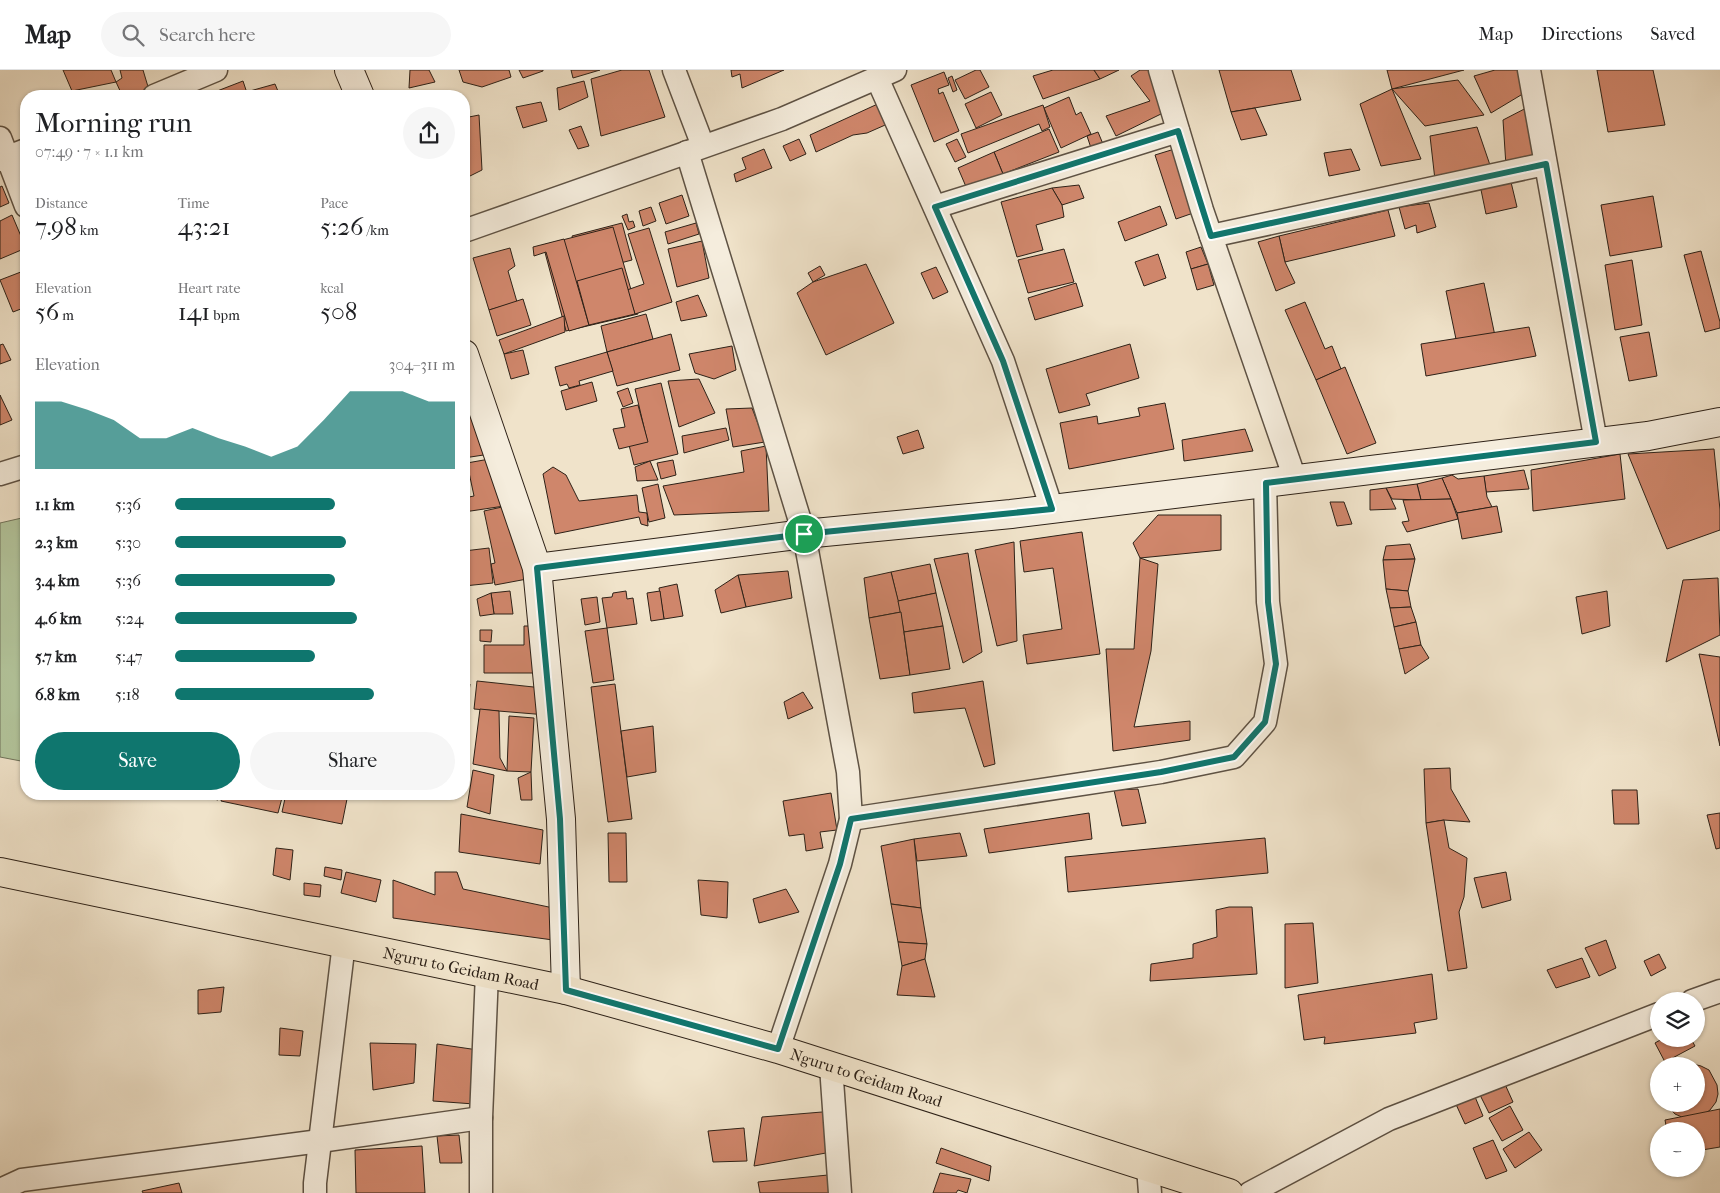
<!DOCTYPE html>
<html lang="en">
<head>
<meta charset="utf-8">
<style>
	:root { --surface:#fff; --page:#f6f6f6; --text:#202124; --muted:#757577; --line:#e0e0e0; --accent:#0f766e }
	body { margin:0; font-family:"IM FELL French Canon",serif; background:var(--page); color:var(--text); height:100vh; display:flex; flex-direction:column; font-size:19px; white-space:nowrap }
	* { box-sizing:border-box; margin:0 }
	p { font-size:16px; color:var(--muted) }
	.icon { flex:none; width:28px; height:28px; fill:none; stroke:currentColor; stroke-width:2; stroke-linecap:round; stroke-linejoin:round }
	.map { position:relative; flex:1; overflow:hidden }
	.panel { position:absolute; left:20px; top:20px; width:450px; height:710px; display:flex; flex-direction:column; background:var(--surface); border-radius:20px; box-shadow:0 1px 4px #0004 }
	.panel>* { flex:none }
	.controls { position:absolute; left:1650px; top:922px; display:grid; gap:10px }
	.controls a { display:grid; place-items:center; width:55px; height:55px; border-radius:50%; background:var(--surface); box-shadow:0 1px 4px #0004; font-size:25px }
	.pin { position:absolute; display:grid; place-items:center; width:42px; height:42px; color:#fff; margin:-21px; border:2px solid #fff; border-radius:50%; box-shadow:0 1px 5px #0007 }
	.round { display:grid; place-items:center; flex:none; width:52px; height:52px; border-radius:26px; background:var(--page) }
	.headline { display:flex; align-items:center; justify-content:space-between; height:85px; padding:0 15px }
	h1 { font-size:28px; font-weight:600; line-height:38px }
	.stats { display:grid; grid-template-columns:repeat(3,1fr); gap:8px; height:85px; padding:5px 15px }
	.stats div { display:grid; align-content:center }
	.stats b { font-size:25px; font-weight:600 }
	.stats small { font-size:14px; font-weight:400 }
	.stats p { font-size:14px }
	.chart { height:140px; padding:10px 15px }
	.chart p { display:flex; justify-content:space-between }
	.chart svg { width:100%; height:90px; margin-top:5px; fill:var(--accent); opacity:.7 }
	.cta { display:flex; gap:10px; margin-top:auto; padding:10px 15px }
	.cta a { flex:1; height:58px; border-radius:30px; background:var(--accent); color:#fff; font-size:20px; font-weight:600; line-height:58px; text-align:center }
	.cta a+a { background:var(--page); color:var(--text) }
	ul { padding:0 15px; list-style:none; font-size:16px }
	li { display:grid; grid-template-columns:80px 60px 1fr; align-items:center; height:38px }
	li i { height:12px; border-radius:6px; background:var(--accent) }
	header { display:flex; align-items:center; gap:30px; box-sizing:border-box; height:70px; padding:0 25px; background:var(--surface); border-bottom:1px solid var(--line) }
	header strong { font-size:24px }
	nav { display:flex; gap:28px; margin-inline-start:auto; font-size:18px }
	.search { width:350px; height:45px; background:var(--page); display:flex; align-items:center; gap:12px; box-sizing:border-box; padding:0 18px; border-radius:28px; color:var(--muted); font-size:19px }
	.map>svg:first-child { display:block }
</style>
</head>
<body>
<header>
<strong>Map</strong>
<div class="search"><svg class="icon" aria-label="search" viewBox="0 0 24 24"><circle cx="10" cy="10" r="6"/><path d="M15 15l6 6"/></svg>Search here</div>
<nav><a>Map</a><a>Directions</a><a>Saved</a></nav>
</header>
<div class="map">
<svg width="1720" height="1123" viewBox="0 0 1720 1123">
	<rect width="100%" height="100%" fill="#f0e3ca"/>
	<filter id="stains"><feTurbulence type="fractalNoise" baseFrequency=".004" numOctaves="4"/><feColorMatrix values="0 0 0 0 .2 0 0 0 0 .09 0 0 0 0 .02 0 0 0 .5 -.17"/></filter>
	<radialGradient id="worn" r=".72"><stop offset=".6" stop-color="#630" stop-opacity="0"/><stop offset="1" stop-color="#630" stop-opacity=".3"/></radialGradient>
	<polygon fill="#b3c59c" stroke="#70735a" points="26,447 26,692 0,687 0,453"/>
	<g fill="#cf866b" stroke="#2d2117">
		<polygon points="63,0 111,0 116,12 72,21"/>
		<polygon points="120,0 143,0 149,20 122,25 116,12 122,8"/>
		<polygon points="410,0 429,0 435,12 409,18"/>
		<polygon points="459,0 509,0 511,7 482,17 463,12"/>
		<polygon points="519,0 543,0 543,1 523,8"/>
		<polygon points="571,0 600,0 573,8"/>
		<polygon points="622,0 649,0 665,47 601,66 591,9"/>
		<polygon points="731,0 784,0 742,18 740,4 732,7"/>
		<polygon points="976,0 980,0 989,17 965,29 955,10"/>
		<polygon points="1053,0 1094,0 1100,9 1043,29 1033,6"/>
		<polygon points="1094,0 1119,0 1100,9"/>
		<polygon points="1140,0 1153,0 1163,43 1116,66 1106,46 1150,31 1131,6"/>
		<polygon points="1219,0 1291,0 1301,30 1231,42"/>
		<polygon points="1387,0 1464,0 1392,19"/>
		<polygon points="1495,0 1520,0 1526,22 1491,43 1474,6"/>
		<polygon points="1597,0 1653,0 1665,55 1608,62"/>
		<polygon points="944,2 949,15 938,19 939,24 943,22 959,61 934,72 911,15"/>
		<polygon points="952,6 957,20 953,22 948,8"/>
		<polygon points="1458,10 1484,45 1425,56 1392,19"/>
		<polygon points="243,11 248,26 213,26 212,23"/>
		<polygon points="584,11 588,27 559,40 557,18"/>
		<polygon points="275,14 280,26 253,26 250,21"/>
		<polygon points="1392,19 1421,89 1381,96 1360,34"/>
		<polygon points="991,22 1002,45 976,58 965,34"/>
		<polygon points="1069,27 1076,45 1081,42 1091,64 1061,78 1044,38"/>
		<polygon points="541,32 547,51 523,58 516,37"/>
		<polygon points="882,32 892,52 867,63 853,65 816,82 810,65"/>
		<polygon points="1534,34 1545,94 1506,96 1503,50"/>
		<polygon points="1043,35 1050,57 1042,61 1039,54 968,83 961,64"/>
		<polygon points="1255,38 1267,65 1241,70 1231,42"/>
		<polygon points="479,45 482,100 464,109 464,48"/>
		<polygon points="581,56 589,76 578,79 569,60"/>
		<polygon points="1477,57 1491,98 1435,110 1430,66"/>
		<polygon points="1049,59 1059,82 1003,104 994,82"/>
		<polygon points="1098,62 1103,74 1091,78 1087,66"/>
		<polygon points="799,69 806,84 790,91 783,76"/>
		<polygon points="957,69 966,87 955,92 946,74"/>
		<polygon points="1181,77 1202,140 1176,149 1155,85"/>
		<polygon points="764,79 772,98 736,112 734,104 746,99 742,88"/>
		<polygon points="1351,79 1360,100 1329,106 1324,83"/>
		<polygon points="994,82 1003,104 967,119 958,98"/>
		<polygon points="1510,108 1517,137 1486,144 1480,115"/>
		<polygon points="1079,115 1084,128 1062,135 1052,118"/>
		<polygon points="2,116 9,133 0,137 0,117"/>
		<polygon points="1052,118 1062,135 1064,147 1036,155 1043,180 1017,187 1001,132"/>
		<polygon points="682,125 689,146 666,154 659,133"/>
		<polygon points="1653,126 1662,177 1610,186 1601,135"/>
		<polygon points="1429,133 1436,157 1417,163 1416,155 1405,159 1399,137"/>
		<polygon points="1160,136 1167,155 1125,171 1118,152"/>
		<polygon points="651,137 656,151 643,156 639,141"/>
		<polygon points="1388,140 1395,166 1285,192 1279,166"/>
		<polygon points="627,144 629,152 633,151 635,157 628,160 622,146"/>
		<polygon points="12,145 26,178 0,189 0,151"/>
		<polygon points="622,153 632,190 582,203 572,166"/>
		<polygon points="696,153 699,164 668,174 665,162"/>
		<polygon points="613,157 638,244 566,261 543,175"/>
		<polygon points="649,158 672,232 635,244 627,220 644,214 628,164"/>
		<polygon points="1279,166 1285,192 1295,213 1276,221 1258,172"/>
		<polygon points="564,169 589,255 569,261 546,182 534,186 533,177"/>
		<polygon points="702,171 709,208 677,217 668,179"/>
		<polygon points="1201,177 1208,194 1191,199 1186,182"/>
		<polygon points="510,178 515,196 508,201 517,232 489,240 473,188"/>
		<polygon points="1064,179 1074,212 1028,223 1018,190"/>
		<polygon points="1701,181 1720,252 1720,258 1705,262 1684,185"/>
		<polygon points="1158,184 1166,208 1144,216 1135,192"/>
		<polygon points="1632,190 1642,255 1615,260 1605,195"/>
		<polygon points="866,194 894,253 826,285 797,223 813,212"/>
		<polygon points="1208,194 1214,215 1197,220 1191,199"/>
		<polygon points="820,196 825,205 813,212 808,203"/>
		<polygon points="936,197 948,222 933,229 921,203"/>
		<polygon points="622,198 635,244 589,255 577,211"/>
		<polygon points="26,200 26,218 23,219 26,228 26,237 13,242 0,210"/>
		<polygon points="1076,213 1083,236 1035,250 1028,228"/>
		<polygon points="1484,213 1495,266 1457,274 1446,221"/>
		<polygon points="698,225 707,246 681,251 676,232"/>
		<polygon points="523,229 531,255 497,266 489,240"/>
		<polygon points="1305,232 1325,279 1332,276 1341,299 1316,310 1285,240"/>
		<polygon points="646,244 653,269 607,282 601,256"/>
		<polygon points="564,246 565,262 504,284 499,270"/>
		<polygon points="1529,257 1536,286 1426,306 1421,274"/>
		<polygon points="1649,262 1657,306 1629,311 1620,267"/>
		<polygon points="671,264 680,300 617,316 607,282"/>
		<polygon points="3,274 11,290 0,294 0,275"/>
		<polygon points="1130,274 1139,308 1086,324 1090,335 1059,343 1046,299"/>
		<polygon points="732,276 736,300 714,309 695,303 689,284"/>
		<polygon points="523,280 529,304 511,309 504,284"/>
		<polygon points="607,282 613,301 579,311 580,315 569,318 567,314 560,316 555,297"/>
		<polygon points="1345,297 1376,373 1347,384 1316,310"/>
		<polygon points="699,309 715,343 679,357 668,311"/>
		<polygon points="592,312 597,331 566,340 561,321"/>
		<polygon points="661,313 678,384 634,395 629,375 647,370 635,319"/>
		<polygon points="628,318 633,333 623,337 617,322"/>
		<polygon points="0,325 12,350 0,355"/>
		<polygon points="472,332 490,384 464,388 464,333"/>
		<polygon points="1165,333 1174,379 1069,399 1060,353 1097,346 1098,354 1140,346 1138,338"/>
		<polygon points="638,335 648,372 619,379 613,359 625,357 621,339"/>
		<polygon points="752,338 765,372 733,377 726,339"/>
		<polygon points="726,358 729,370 684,383 682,366"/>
		<polygon points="1245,359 1253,381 1184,391 1182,370"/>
		<polygon points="918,360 924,378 903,384 897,367"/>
		<polygon points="766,376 769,441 674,445 663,416 744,402 741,381"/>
		<polygon points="1714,379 1720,440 1720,460 1667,479 1628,384"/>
		<polygon points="1620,384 1625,429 1533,441 1531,400"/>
		<polygon points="495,388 511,435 464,442 464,428 474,426 467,393"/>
		<polygon points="673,390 676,405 661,409 657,393"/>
		<polygon points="650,391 658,410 637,411 635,397"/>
		<polygon points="553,397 566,405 579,431 637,425 639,442 647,443 648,456 641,454 639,447 555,464 543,404"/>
		<polygon points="1524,400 1529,419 1486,422 1484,406"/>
		<polygon points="1452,405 1458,409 1484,406 1487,427 1492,437 1457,443 1442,408"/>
		<polygon points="1442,408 1451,429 1421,430 1417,414"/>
		<polygon points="658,414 665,448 649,452 642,418"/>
		<polygon points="1417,414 1421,430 1392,429 1386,418"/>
		<polygon points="1386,418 1396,439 1370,440 1370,420"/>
		<polygon points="1451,429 1458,449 1407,462 1402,452 1409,451 1403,430"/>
		<polygon points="1330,432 1344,432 1352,454 1337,456"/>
		<polygon points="511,435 527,509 495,515 491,494 495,493 484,441"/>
		<polygon points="1497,436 1502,462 1462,469 1457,443"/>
		<polygon points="1158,445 1221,445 1221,480 1140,488 1133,473"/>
		<polygon points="1082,462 1100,584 1027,594 1023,565 1062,559 1053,498 1024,502 1020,471"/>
		<polygon points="1014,472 1017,571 997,576 975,480"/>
		<polygon points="1410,474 1415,489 1383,490 1386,476"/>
		<polygon points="489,478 493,513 464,516 464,481"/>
		<polygon points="968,483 982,582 963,593 934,489"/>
		<polygon points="1140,488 1158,494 1151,581 1134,657 1190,651 1190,670 1113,681 1106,579 1134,579"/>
		<polygon points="1415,489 1408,521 1386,519 1383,490"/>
		<polygon points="930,494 936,523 898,531 891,502"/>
		<polygon points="788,501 792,528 746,537 738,505"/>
		<polygon points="891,502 901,542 869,548 864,508"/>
		<polygon points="738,505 746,537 721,543 715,520"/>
		<polygon points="1718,508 1720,565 1666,592 1683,510"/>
		<polygon points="677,514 683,546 664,549 659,518"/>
		<polygon points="1386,519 1408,521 1411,537 1390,538"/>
		<polygon points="510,521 513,544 494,544 491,523"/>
		<polygon points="626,521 627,529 633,528 637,554 607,558 602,528 612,527 613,523"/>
		<polygon points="660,521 664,549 651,551 647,523"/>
		<polygon points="1607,521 1610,556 1582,564 1576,527"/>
		<polygon points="491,523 494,544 480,546 477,529"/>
		<polygon points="936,523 943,556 904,562 898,531"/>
		<polygon points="597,527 600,552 585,555 581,529"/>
		<polygon points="1411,537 1416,552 1394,557 1390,538"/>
		<polygon points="901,542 910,605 880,609 869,548"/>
		<polygon points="1416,552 1421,575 1399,579 1394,557"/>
		<polygon points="524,556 539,556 539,603 484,603 484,575 524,575"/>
		<polygon points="943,556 950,599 910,605 904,562"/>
		<polygon points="607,558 614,610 593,613 585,561"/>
		<polygon points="480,560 492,560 491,572 480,571"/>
		<polygon points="1421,575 1429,588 1405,604 1399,579"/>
		<polygon points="1699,584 1720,587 1720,676"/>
		<polygon points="477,611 543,618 547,645 474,639"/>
		<polygon points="983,611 995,694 984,697 965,638 914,643 912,623"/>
		<polygon points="464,614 470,614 467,637 464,637"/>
		<polygon points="615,614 632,749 608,752 591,617"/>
		<polygon points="803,622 813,638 788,649 784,632"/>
		<polygon points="480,639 499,641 500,688 507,701 473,694"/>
		<polygon points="509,646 534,648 531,702 507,701"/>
		<polygon points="653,656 656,702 627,707 621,661"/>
		<polygon points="1450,698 1451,719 1470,752 1444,750 1426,753 1424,699"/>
		<polygon points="473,700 494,705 490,744 467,737"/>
		<polygon points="531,702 532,730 521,730 518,708"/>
		<polygon points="1138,719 1146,753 1122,756 1114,720"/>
		<polygon points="1612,720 1637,720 1639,754 1614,754"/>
		<polygon points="831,723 837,760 820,762 823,778 806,781 804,764 789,766 783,731"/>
		<polygon points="193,724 219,724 218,730"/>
		<polygon points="223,724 283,724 278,743 221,731"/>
		<polygon points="286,724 348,724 342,754 282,742"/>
		<polygon points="1089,743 1092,769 989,783 984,759"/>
		<polygon points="1720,743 1720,778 1716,779 1707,745"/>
		<polygon points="461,744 543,760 540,794 459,782"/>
		<polygon points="1444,750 1449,778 1467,788 1464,827 1459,842 1467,898 1448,901 1426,753"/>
		<polygon points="608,763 626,763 627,812 609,812"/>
		<polygon points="960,763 967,786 917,791 914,769"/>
		<polygon points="1265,768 1268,803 1068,822 1065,787"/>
		<polygon points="914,769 921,838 891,834 881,776"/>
		<polygon points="276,778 293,780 290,810 273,805"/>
		<polygon points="325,797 342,800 341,810 324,806"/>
		<polygon points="346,802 381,810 376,832 341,823"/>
		<polygon points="435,802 457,802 463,819 563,840 553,870 393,848 393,810 435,825"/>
		<polygon points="1506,802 1511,830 1482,838 1474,808"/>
		<polygon points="698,810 728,812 727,848 701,845"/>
		<polygon points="304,813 321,815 320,827 304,825"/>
		<polygon points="786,819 799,842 759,853 753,829"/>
		<polygon points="891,834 921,838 927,874 898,872"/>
		<polygon points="1229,837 1252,837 1257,904 1150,911 1151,894 1193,888 1193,874 1217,867 1216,840"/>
		<polygon points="1313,853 1318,913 1285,918 1285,854"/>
		<polygon points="1606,870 1616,898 1599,906 1585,878"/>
		<polygon points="898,872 927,874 925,889 902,896"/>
		<polygon points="1659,884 1666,898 1651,906 1644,891"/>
		<polygon points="1582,888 1590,907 1556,918 1547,900"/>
		<polygon points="925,889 935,927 897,925 902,896"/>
		<polygon points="1432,904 1437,949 1414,953 1416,963 1324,974 1325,967 1304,970 1298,925"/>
		<polygon points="224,917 221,942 198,944 198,920"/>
		<polygon points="280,958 303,961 300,986 279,985"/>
		<polygon points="1662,969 1691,969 1695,976 1665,992 1655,973"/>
		<polygon points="370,973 416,974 414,1013 373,1020"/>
		<polygon points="437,974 478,980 474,1034 433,1031"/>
		<polygon points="1684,994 1693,994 1701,996 1709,1000 1717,1015 1718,1024 1716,1032 1710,1040 1702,1046 1693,1049 1684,1048 1675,1044 1666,1034 1696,1034 1696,996 1678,996"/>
		<polygon points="1504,1012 1513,1032 1489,1043 1479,1023"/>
		<polygon points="1473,1022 1483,1046 1465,1054 1454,1030"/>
		<polygon points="1510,1036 1523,1060 1502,1071 1489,1048"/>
		<polygon points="1720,1039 1720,1077 1696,1081 1696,1061 1667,1061 1665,1050"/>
		<polygon points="834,1041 837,1081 754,1096 762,1047"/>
		<polygon points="744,1058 747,1091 713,1092 708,1061"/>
		<polygon points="1529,1062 1542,1080 1515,1098 1503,1079"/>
		<polygon points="459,1065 462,1093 440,1093 437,1066"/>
		<polygon points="1493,1070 1507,1101 1486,1109 1473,1078"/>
		<polygon points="422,1076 425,1123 356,1123 355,1080"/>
		<polygon points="941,1078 991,1096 989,1111 936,1093"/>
		<polygon points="940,1103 971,1109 967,1123 958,1120 956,1123 933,1123"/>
		<polygon points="828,1105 834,1123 760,1123 758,1112"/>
		<polygon points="179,1113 182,1123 143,1123 142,1121"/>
	</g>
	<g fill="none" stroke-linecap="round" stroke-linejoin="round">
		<defs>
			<g id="street">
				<polyline points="674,0 703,76"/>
				<polyline points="1160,0 1202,140 1295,409"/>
				<polyline points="1529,0 1596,372"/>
				<polyline points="877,8 1003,291 1052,439"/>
				<polyline points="154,26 216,0"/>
				<polyline points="0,68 26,136"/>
				<polyline points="687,82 804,464 848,702 851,749 840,794 778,979"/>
				<polyline points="0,90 26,80"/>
				<polyline points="935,137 1178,61"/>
				<polyline points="464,161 782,49 895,0"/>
				<polyline points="1211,166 1545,94"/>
				<polyline points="0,404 26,396"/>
				<polyline points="851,749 1161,702 1234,687 1265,652 1276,594 1268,532 1265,413"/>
				<polyline points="1692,931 1720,921"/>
				<polyline points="831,996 840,1123"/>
				<polyline points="1148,1097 1150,1123"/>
				<polyline points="0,1120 22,1110 320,1071 481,1048"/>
				<polyline points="315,1123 315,1113 344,873"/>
				<polyline points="481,1123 481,1048 487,903"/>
				<polyline points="1250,1123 1389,1049 1659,944"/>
			</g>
			<g id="secondary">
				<polyline points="349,0 360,26"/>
				<polyline points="464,284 537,498 561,749 566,920"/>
				<polyline points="537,498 804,464 1011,444 1648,366 1720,352"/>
			</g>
			<g id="primary">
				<path id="s1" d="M0,802L566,920L778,979L1229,1123"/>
			</g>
		</defs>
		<use href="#street" stroke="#5e5244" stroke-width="25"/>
		<use href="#secondary" stroke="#2d2117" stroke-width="30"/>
		<use href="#primary" stroke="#2d2117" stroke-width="30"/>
		<use href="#street" stroke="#f5eddd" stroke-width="22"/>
		<use href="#secondary" stroke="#f5eddd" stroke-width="28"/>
		<use href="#primary" stroke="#f0e3ca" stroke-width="28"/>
	</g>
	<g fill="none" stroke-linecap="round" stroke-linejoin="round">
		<defs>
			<polygon id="route" points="1178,61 1211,166 1546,94 1596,372 1266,413 1268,532 1276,594 1265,652 1234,687 1161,702 851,749 840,794 778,979 566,920 560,749 537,498 804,464 1052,439 1003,291 935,137"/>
		</defs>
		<use href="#route" stroke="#fff" stroke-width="10"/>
		<use href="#route" stroke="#0f766e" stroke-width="6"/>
	</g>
	<g text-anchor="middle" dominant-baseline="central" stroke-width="4" stroke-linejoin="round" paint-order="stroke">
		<g font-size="16" fill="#2d2117" stroke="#f5eddd">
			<text stroke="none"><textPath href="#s1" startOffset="471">Nguru to Geidam Road</textPath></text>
			<text stroke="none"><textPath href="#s1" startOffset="891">Nguru to Geidam Road</textPath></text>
		</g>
	</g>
	<rect width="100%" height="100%" filter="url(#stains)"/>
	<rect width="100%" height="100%" fill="url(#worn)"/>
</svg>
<div class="controls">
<a><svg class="icon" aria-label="layers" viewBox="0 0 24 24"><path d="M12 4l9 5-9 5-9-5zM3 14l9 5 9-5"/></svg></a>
<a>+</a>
<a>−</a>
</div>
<div class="pin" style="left:804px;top:464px;background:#1e9e55"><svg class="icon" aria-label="arrive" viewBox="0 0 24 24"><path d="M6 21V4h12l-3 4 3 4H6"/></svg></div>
<section class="panel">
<div class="headline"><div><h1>Morning run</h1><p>07:49 · 7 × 1.1 km</p></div><a class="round"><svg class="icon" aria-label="share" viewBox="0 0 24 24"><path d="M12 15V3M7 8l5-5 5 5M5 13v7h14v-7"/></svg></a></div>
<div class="stats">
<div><p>Distance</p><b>7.98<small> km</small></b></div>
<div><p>Time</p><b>43:21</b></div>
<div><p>Pace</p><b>5:26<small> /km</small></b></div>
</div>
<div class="stats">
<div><p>Elevation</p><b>56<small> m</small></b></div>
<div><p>Heart rate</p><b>141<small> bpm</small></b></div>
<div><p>kcal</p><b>508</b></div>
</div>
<div class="chart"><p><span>Elevation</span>304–311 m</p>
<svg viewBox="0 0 160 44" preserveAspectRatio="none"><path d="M0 44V11L10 11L20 15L30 20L40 29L50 29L60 24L70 29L80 33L90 38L100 33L110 20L120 6L130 6L140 6L150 11L160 11V44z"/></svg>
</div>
<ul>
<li><b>1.1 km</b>5:36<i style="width:57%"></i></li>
<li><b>2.3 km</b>5:30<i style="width:61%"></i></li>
<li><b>3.4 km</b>5:36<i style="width:57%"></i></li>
<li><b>4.6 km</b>5:24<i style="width:65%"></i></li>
<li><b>5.7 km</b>5:47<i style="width:50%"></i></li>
<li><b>6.8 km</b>5:18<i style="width:71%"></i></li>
</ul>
<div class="cta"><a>Save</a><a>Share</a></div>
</section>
</div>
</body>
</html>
